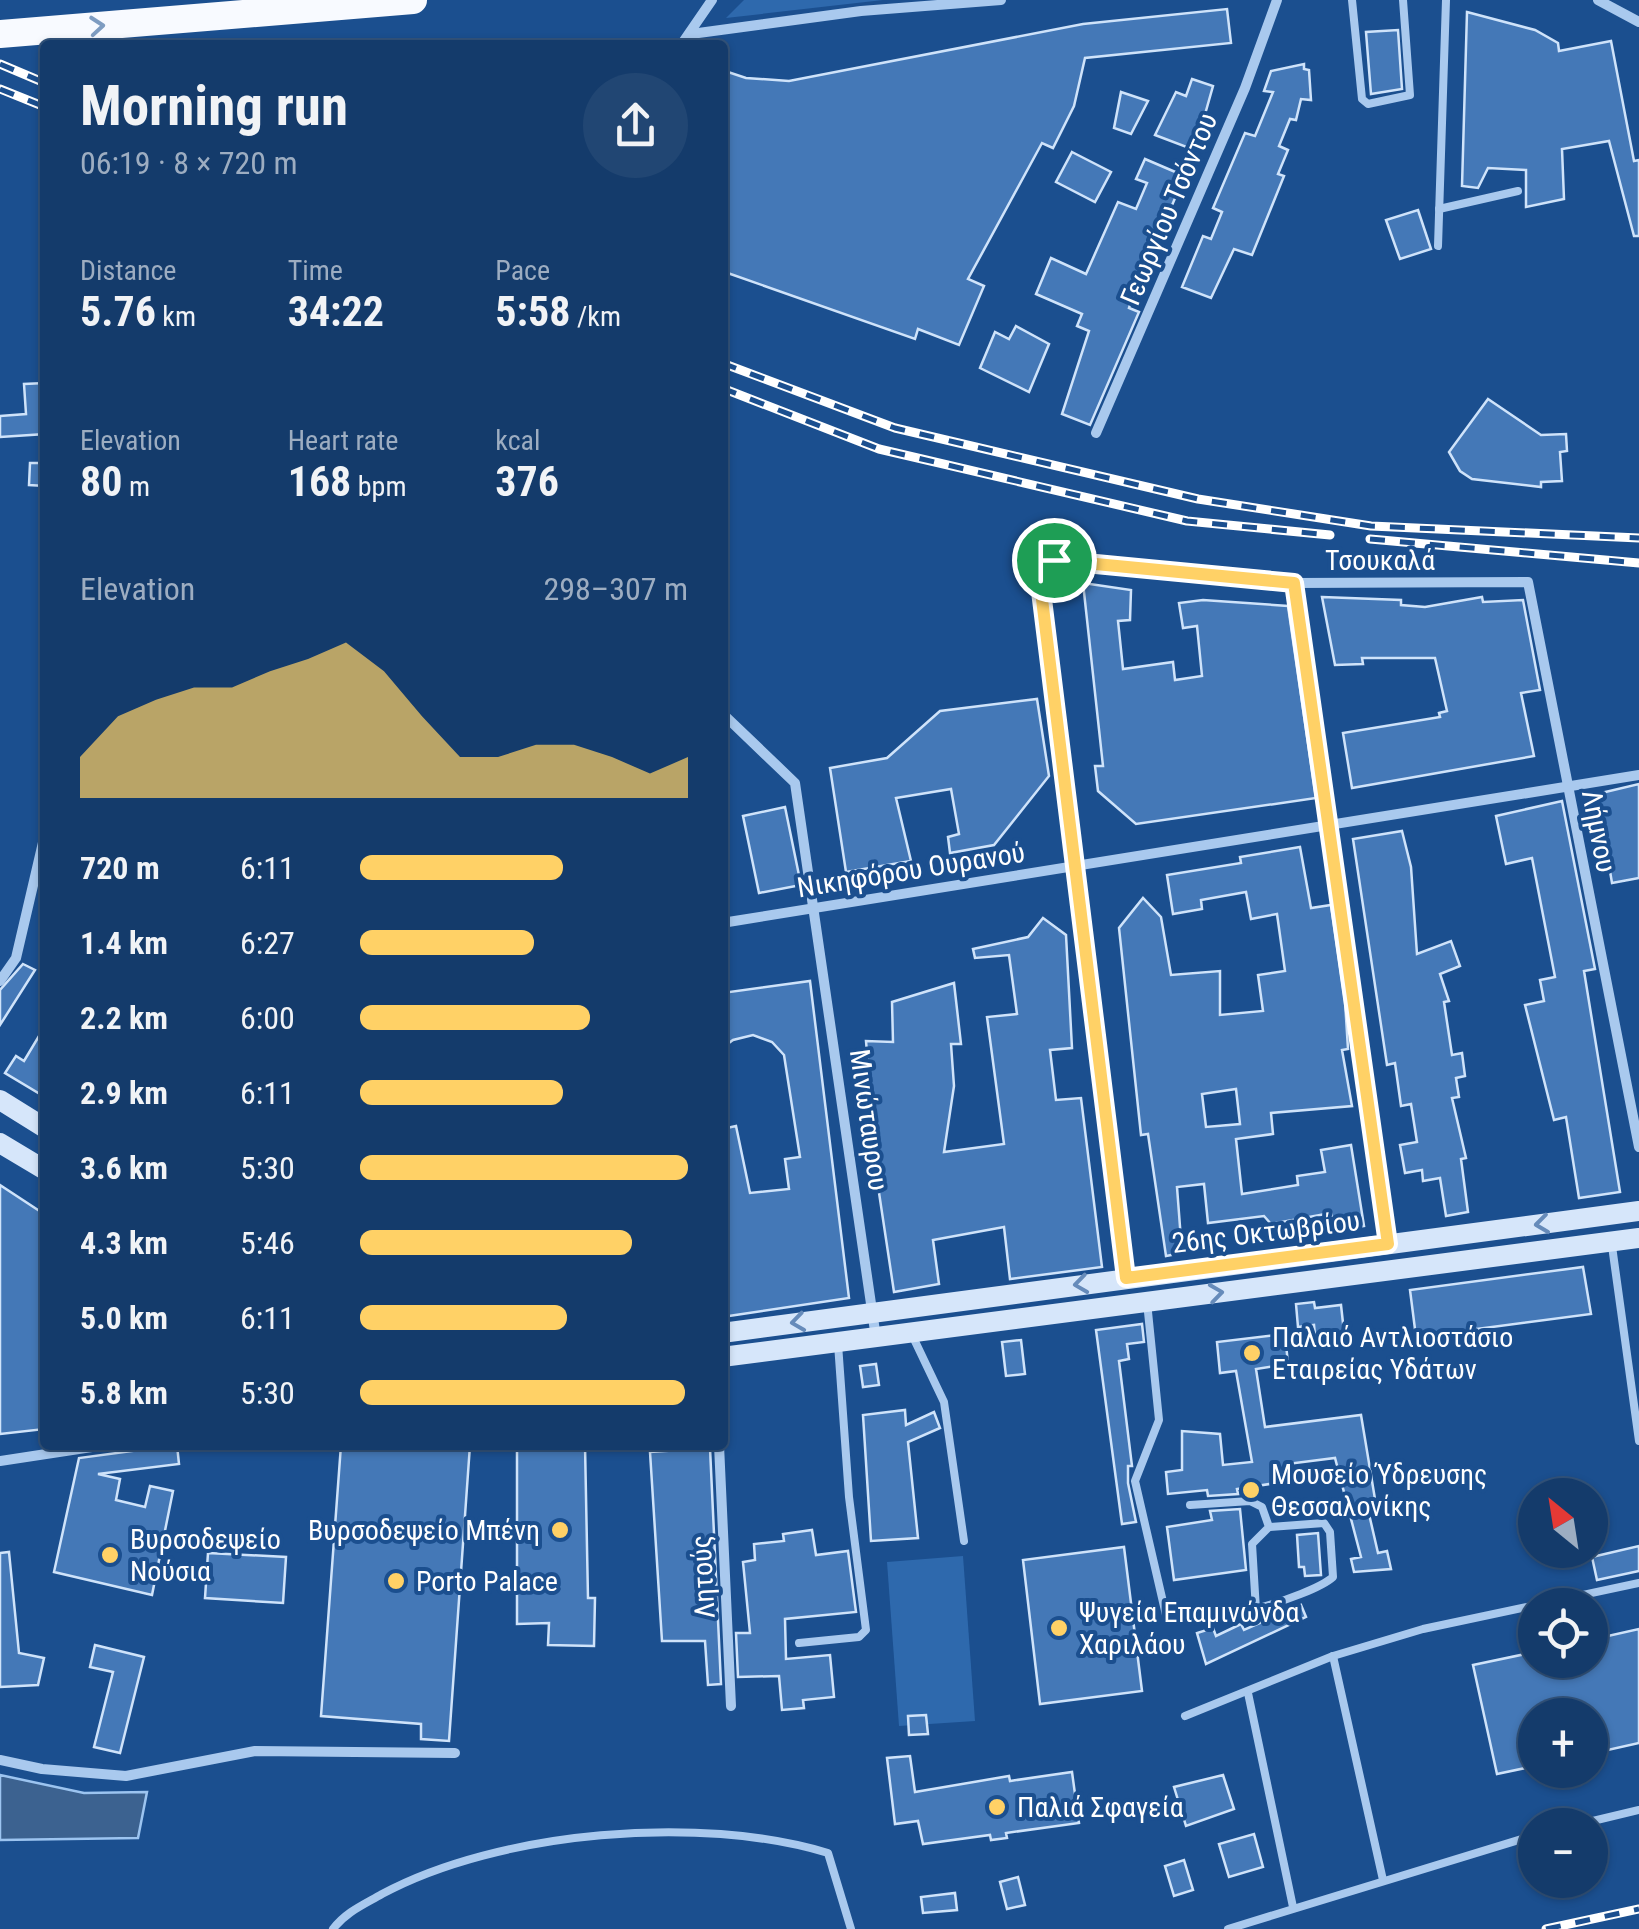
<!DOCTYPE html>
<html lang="en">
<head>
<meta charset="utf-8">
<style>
	:root { --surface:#143b6b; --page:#214673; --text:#f1f3f6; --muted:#9dadc1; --line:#33557e; --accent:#ffd166 }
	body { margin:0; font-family:"Roboto Condensed",sans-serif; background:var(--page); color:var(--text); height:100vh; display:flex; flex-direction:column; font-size:38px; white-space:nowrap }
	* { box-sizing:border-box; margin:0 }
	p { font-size:32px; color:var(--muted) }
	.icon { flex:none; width:55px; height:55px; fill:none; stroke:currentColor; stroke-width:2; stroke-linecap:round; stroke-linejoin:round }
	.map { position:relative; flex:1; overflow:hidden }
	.drawer { position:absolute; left:40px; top:40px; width:688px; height:1410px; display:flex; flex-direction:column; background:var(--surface); border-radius:10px; box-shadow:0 2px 8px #0004,0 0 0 2px var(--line) }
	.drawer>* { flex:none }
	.needle { width:65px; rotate:330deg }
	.controls { position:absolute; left:1518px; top:1478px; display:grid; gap:20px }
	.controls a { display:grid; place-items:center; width:90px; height:90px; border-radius:50%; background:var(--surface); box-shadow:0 2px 8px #0004,0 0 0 2px var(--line); font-size:50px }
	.pin { position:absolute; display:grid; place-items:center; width:85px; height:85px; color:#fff; margin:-42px; border:5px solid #fff; border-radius:50%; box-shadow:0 2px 10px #0007 }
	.round { display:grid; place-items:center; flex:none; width:105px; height:105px; border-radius:52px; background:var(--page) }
	.head { display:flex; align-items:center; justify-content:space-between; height:170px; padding:0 40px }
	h1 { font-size:55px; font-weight:700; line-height:75px }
	.metrics { display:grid; grid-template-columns:repeat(3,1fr); gap:15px; height:170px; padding:10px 40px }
	.metrics div { display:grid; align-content:center }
	.metrics b { font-size:42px; font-weight:700 }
	.metrics small { font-size:28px; font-weight:400 }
	.metrics p { font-size:28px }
	.chart { height:280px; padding:20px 40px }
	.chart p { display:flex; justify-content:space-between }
	.chart svg { width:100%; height:180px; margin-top:10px; fill:var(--accent); opacity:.7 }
	ul { padding:0 40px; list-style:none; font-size:32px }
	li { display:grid; grid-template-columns:160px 120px 1fr; align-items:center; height:75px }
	li i { height:25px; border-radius:12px; background:var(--accent) }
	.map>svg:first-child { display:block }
</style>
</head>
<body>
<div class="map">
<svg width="1639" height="1929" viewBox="0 0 1639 1929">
	<rect width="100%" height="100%" fill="#1b4f8f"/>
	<g fill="#2e69ad">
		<polygon points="744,0 883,0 726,18"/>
		<polygon points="963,1556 975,1721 899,1726 887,1562"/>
	</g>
	<polygon fill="#3c6290" stroke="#9cc4f0" stroke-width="2.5" points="0,1775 84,1793 147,1792 138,1838 0,1840"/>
	<g fill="#4478b7" stroke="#cfe3fa" stroke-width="2.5" fill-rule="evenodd">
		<polygon points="1227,9 1231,43 1085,58 1074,106 1053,148 1042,143 968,279 984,286 959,345 918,329 915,339 722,271 722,70 746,78 789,81 1083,24"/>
		<polygon points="1467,12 1535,30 1558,43 1559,51 1611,41 1634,161 1639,160 1639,236 1634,236 1609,141 1562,149 1564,199 1526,207 1526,170 1488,168 1478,188 1462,186"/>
		<polygon points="1398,30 1402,89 1371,94 1366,32"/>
		<polygon points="1304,64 1304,69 1309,70 1311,100 1301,99 1296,120 1290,119 1279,146 1288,150 1278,174 1284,176 1252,255 1234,249 1211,298 1182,287 1203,236 1211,239 1222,212 1213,208 1245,133 1255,136 1273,92 1264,91 1271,71"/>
		<polygon points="1192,79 1213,86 1200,132 1196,130 1189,148 1155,135 1176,92 1186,96"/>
		<polygon points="1121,92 1148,101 1131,134 1114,128"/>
		<polygon points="1072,152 1111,172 1095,202 1056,182"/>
		<polygon points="1145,159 1180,174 1171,194 1176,196 1132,298 1129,308 1139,312 1090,425 1062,414 1089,331 1077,326 1082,314 1036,294 1051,258 1086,274 1118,202 1136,209 1147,183 1136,179"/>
		<polygon points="1418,210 1431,249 1400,259 1386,220"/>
		<polygon points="1016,326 1049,344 1029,392 980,368 995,332 1009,339"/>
		<polygon points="45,383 45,434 0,437 0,416 26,414 24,384"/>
		<polygon points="1488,399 1541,435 1566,434 1567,451 1560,452 1562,481 1541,482 1541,487 1472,479 1460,471 1449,452"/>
		<polygon points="30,463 45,463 45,486 29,485"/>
		<polygon points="1083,583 1131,590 1130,620 1118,621 1123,669 1173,662 1175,680 1202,676 1197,626 1183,628 1179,603 1203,600 1288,606 1316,798 1136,824 1098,791 1095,766 1103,766"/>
		<polygon points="1322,597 1401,600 1401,605 1425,607 1482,597 1483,602 1523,600 1540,690 1521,693 1534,756 1352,788 1343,733 1440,717 1439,713 1447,711 1435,658 1362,658 1363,664 1335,665"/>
		<polygon points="1037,699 1049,776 994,845 950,853 948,837 959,834 951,789 896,798 911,861 846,872 830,768 887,758 940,711"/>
		<polygon points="1639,784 1639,878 1612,883 1597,794"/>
		<polygon points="1562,801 1595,969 1584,971 1620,1192 1579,1198 1566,1117 1554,1120 1525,1005 1544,1001 1540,980 1555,977 1532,858 1506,864 1496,816"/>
		<polygon points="785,807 801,885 759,893 743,816"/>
		<polygon points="1402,831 1411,867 1417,954 1451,941 1460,966 1440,974 1449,1001 1444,1002 1452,1055 1462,1053 1465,1076 1456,1078 1459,1097 1452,1098 1466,1158 1461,1159 1468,1212 1446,1216 1440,1178 1423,1181 1422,1170 1405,1173 1400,1145 1417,1142 1411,1104 1401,1106 1395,1063 1387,1065 1353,839"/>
		<path d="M1300,847L1311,908L1331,905L1345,1001L1348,1049L1342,1050L1352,1106L1271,1113L1273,1134L1236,1139L1242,1194L1298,1185L1297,1176L1325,1172L1321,1150L1351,1145L1364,1226L1334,1231L1331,1213L1271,1224L1264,1216L1208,1223L1204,1184L1177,1187L1182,1253L1166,1256L1148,1134L1141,1135L1119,928L1143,898L1161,917L1171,975L1220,971V1015L1263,1011L1258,975L1285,971L1277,914L1251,919L1246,892L1201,900L1202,909L1173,914L1167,875L1241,863L1240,857ZM1236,1089L1240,1124L1206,1127L1202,1094Z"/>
		<polygon points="1043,918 1066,935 1072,1048 1050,1050 1056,1100 1081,1098 1102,1267 1010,1279 1004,1227 933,1240 939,1284 894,1292 870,1133 874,1133 866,1041 893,1042 892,1002 954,983 961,1044 951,1044 954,1086 944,1152 1004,1144 987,1017 1017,1014 1009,955 975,958 973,949 1028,937"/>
		<polygon points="23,964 35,970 0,1025 0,990"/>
		<polygon points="810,981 849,1298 722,1317 722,1129 736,1126 750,1193 789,1189 785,1159 800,1157 784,1055 772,1042 753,1035 733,1040 722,1048 722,993"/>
		<polygon points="45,1026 45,1097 5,1073 16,1056 24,1061"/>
		<polygon points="0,1185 41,1212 45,1241 45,1429 0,1434"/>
		<polygon points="1583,1267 1591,1314 1416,1337 1410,1290"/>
		<polygon points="1314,1302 1315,1308 1341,1305 1345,1341 1316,1345 1314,1325 1298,1327 1296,1304"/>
		<polygon points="1142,1324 1144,1342 1127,1344 1129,1359 1119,1361 1132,1466 1128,1466 1128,1483 1136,1522 1122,1524 1096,1330"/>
		<polygon points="1285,1334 1288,1364 1256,1369 1265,1427 1361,1415 1375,1499 1366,1501 1378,1553 1387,1551 1391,1569 1354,1572 1351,1559 1361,1557 1335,1458 1287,1464 1289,1481 1237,1489 1238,1494 1208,1496 1207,1490 1168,1494 1166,1472 1182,1470 1182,1431 1220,1434 1223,1465 1252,1462 1236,1371 1220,1373 1217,1342"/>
		<polygon points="1021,1340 1025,1374 1006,1376 1002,1342"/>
		<polygon points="876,1364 879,1385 863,1387 860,1366"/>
		<polygon points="905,1410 906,1425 934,1412 940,1428 908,1442 918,1538 871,1541 863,1415"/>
		<polygon points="177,1445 179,1464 98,1474 120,1479 116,1500 145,1507 150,1486 173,1491 152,1595 54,1572 79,1458"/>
		<polygon points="341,1445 470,1445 449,1741 421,1739 421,1724 321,1716"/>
		<polygon points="517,1445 585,1445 588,1598 595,1598 594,1646 548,1645 549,1623 517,1624"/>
		<polygon points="710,1448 721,1684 708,1685 705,1641 662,1641 650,1452"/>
		<polygon points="1240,1509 1246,1570 1174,1580 1167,1527 1212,1520 1210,1511"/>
		<polygon points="812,1530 816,1555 848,1551 856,1612 785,1619 786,1659 830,1655 834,1697 803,1700 804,1708 782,1710 779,1676 738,1677 736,1633 750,1633 743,1562 755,1560 754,1544 784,1541 783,1534"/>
		<polygon points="1318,1533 1321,1575 1305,1576 1304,1567 1299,1567 1297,1535"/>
		<polygon points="1639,1546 1639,1571 1597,1580 1592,1557"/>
		<polygon points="1124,1547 1142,1691 1040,1704 1023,1560"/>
		<polygon points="9,1552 19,1653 44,1658 38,1685 0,1687 0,1553"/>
		<polygon points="208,1553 286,1557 283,1603 205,1598"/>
		<polygon points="1301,1605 1306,1617 1206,1664 1197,1633 1213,1628 1216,1636 1241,1624 1244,1630"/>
		<polygon points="1639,1629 1639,1743 1590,1754 1590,1715 1535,1715 1535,1766 1497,1774 1473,1665 1535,1652 1535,1660 1590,1660 1590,1640"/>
		<polygon points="95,1645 144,1657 120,1753 94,1747 113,1672 90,1667"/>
		<polygon points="926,1715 928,1734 909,1735 908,1716"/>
		<polygon points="910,1756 915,1792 1009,1776 1010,1781 1072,1772 1079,1823 1006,1833 1007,1838 991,1840 990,1835 923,1844 918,1821 895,1824 887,1758"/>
		<polygon points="1223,1775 1234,1809 1186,1826 1174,1787"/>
		<polygon points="1254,1834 1263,1867 1229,1877 1219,1844"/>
		<polygon points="1184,1860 1193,1890 1174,1896 1165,1866"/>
		<polygon points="1018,1877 1025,1905 1007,1909 1000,1882"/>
		<polygon points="955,1893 957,1910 923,1913 921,1897"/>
	</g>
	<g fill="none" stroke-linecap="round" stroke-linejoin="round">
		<g stroke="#a9c9ee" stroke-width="8">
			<polyline points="1352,0 1362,99 1368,104 1410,95 1403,0"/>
			<polyline points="1439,209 1518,191"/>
			<polyline points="1438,246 1446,0"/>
			<polyline points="1612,1246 1639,1441"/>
			<path d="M1147,1302L1159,1420L1135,1481L1166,1615C1190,1633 1311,1597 1333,1577L1330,1532L1324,1523L1269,1527"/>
			<polyline points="913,1337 944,1402 964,1541"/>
			<polyline points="1190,1505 1250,1501 1262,1507 1269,1527 1252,1544 1256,1610"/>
			<polyline points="799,1643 859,1637 866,1630 849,1497 838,1344"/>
			<polyline points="1333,1656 1383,1880"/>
			<polyline points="1248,1693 1293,1907"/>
			<polyline points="1185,1716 1333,1656 1423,1629 1639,1583"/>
			<polyline points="1576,1825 1639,1810"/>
			<path d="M333,1929C346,1912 363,1905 382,1894C499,1831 700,1814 828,1853L851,1929"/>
			<polyline points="1228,1929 1535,1835"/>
		</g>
		<g stroke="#a9c9ee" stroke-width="10">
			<polyline points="1598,0 1639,22"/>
			<polyline points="691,34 861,11 1001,0"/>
			<polyline points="681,45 712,0"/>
			<polyline points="1096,433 1245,88 1277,0"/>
			<polyline points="1294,583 1388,1244"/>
			<polyline points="722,713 795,783 876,1338"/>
			<polyline points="722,923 1639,775"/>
			<polyline points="0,981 16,958 45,834"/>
			<polyline points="1126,1277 1039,575 1047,561 1294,583 1528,582 1639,1147"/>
			<polyline points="719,1445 731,1706"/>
			<polyline points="0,1461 105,1445"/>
			<polyline points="0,1760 42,1769 126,1776 255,1751 455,1753"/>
		</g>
		<g stroke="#d6e6fa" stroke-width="20">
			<polyline points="0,1100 45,1128"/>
			<polyline points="0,1143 45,1170"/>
			<polyline points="722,1333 1639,1211"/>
			<polyline points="722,1357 1639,1238"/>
		</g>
		<polyline stroke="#f8faff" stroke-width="28" points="0,34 413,0"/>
		<defs>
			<g id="rail">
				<polyline points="0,64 45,83"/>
				<polyline points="0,89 45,107"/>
				<polyline points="722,363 895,428 1198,499 1371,526 1639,538"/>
				<polyline points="722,388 879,449 1187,521 1330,535"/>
				<polyline points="1370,539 1639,563"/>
				<polyline points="1546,1929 1639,1909"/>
			</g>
		</defs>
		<use href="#rail" stroke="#fff" stroke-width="9"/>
		<use href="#rail" stroke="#1b4f8f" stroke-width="5" stroke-dasharray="15" stroke-linecap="butt"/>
	</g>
	<defs><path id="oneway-chevron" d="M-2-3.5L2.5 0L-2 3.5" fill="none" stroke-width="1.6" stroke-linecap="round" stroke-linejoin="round" transform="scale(2.5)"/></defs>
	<use stroke="#7e9cc1" href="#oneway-chevron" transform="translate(97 26) rotate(-5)"/>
	<g stroke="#668bba">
		<use href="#oneway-chevron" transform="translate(1542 1224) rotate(173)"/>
		<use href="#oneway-chevron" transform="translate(1081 1284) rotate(172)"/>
		<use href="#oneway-chevron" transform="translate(1216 1293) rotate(-8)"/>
		<use href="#oneway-chevron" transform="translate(798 1322) rotate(172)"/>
	</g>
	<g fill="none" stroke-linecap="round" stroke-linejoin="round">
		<defs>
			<polygon id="route" points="1054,560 1294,583 1388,1244 1126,1278 1039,575 1042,564"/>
		</defs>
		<use href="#route" stroke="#fff" stroke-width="20"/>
		<use href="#route" stroke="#ffd166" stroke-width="12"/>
	</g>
	<g fill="#ffd166" stroke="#1b4f8f" stroke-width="4">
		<circle cx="1252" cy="1353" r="10"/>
		<circle cx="1251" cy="1490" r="10"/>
		<circle cx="560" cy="1530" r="10"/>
		<circle cx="110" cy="1555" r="10"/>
		<circle cx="396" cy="1581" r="10"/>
		<circle cx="1059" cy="1628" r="10"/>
		<circle cx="997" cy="1807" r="10"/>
	</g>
	<g text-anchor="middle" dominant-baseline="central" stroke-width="8" stroke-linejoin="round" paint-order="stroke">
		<g font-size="28" fill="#fff" stroke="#1b4f8f">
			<text transform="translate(1169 209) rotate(-67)">Γεωργίου Τσόντου</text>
			<text x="1380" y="560">Τσουκαλά</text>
			<text transform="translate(1599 831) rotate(79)">Λήμνου</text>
			<text transform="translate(911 870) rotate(-9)">Νικηφόρου Ουρανού</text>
			<text transform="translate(869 1120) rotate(82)">Μινώταυρου</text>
			<text transform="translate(1266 1232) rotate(-7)">26ης Οκτωβρίου</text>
			<text transform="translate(703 1577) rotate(-93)">Λητούς</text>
		</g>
		<g font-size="28" fill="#fff" stroke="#1b4f8f" text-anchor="start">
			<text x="1272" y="1337">Παλαιό Αντλιοστάσιο<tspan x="1272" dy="32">Εταιρείας Υδάτων</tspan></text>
			<text x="1271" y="1474">Μουσείο Ύδρευσης<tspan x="1271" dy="32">Θεσσαλονίκης</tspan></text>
			<text x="540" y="1530" text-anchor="end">Βυρσοδεψείο Μπένη</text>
			<text x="130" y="1539">Βυρσοδεψείο<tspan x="130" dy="32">Νούσια</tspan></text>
			<text x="416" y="1581">Porto Palace</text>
			<text x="1079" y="1612">Ψυγεία Επαμινώνδα<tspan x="1079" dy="32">Χαριλάου</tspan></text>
			<text x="1017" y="1807">Παλιά Σφαγεία</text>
		</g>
	</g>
</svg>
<div class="controls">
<a><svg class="needle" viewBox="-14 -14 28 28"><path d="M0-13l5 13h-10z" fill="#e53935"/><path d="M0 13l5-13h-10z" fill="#9dadc1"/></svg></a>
<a><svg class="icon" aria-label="locate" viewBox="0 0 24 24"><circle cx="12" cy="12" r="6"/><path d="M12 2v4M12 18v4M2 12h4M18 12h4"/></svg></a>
<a>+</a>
<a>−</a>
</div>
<div class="pin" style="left:1054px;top:560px;background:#1e9e55"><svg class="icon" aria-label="arrive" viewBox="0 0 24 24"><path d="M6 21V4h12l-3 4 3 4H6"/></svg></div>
<section class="drawer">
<div class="head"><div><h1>Morning run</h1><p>06:19 · 8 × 720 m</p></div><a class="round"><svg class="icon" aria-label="share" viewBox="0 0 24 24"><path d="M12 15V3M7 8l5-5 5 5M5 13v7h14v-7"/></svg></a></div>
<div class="metrics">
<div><p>Distance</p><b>5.76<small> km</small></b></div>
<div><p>Time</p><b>34:22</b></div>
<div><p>Pace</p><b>5:58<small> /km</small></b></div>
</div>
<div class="metrics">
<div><p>Elevation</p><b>80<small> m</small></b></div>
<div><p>Heart rate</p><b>168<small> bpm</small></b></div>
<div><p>kcal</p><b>376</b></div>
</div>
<div class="chart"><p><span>Elevation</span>298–307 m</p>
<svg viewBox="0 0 160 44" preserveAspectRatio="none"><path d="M0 44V34L10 24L20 20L30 17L40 17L50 13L60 10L70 6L80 13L90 24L100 34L110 34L120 31L130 31L140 34L150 38L160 34V44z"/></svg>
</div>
<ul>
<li><b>720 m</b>6:11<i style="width:62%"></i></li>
<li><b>1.4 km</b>6:27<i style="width:53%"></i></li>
<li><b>2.2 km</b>6:00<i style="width:70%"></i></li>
<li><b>2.9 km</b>6:11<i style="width:62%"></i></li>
<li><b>3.6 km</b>5:30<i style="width:100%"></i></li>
<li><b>4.3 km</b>5:46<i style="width:83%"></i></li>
<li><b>5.0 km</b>6:11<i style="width:63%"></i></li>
<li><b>5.8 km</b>5:30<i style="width:99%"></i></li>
</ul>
</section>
</div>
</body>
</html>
